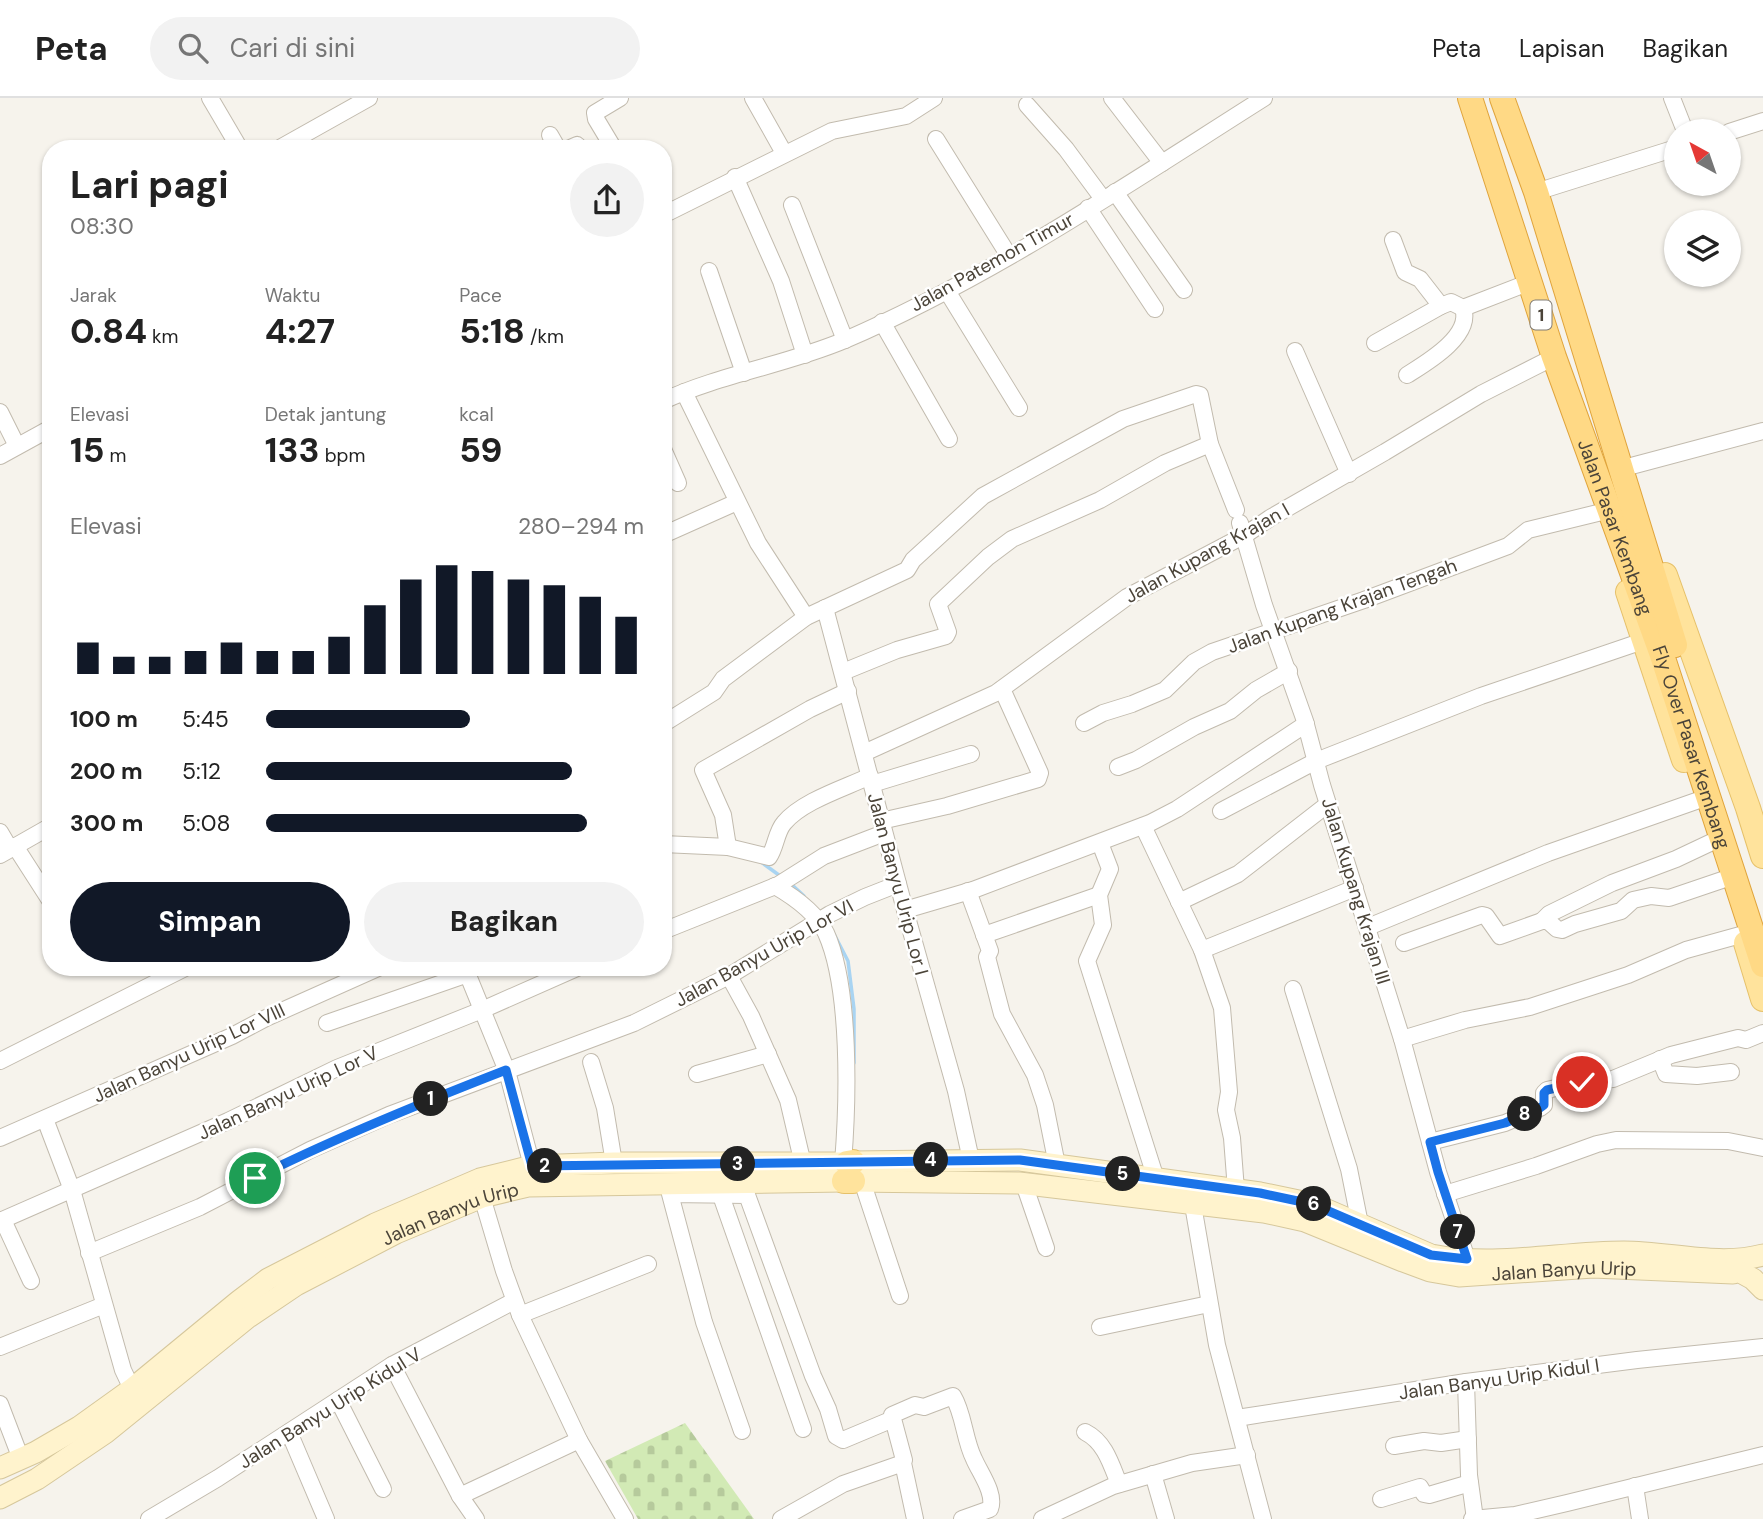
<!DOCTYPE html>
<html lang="id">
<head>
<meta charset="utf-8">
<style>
	:root { --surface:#fff; --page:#f2f2f2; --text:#222; --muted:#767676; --line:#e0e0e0; --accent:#111827 }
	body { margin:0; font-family:"DM Sans",sans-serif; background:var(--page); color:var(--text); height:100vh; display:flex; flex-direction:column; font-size:26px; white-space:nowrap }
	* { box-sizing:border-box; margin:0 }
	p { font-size:23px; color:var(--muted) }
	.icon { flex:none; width:38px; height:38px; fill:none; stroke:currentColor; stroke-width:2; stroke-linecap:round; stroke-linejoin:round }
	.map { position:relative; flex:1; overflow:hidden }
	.panel { position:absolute; left:42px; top:42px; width:630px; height:836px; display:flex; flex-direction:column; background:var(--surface); border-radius:28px; box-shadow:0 2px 5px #0004 }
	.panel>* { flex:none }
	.needle { width:46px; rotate:320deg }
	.fabs { position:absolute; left:1664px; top:21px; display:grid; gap:14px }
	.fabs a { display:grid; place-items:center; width:77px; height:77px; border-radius:50%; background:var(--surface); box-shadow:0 2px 5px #0004; font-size:35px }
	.pin { position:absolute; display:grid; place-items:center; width:60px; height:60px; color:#fff; margin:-30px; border:4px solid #fff; border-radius:50%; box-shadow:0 2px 7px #0007 }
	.km { position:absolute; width:35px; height:35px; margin:-18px; border-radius:50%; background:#222; color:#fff; font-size:19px; line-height:35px; text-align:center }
	.round { display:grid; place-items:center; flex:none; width:74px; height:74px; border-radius:37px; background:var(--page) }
	.overview { display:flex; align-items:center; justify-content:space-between; height:119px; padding:0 28px }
	h1 { font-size:38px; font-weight:700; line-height:52px }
	.metrics { display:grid; grid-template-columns:repeat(3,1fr); gap:10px; height:119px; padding:7px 28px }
	.metrics div { display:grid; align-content:center }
	.metrics b { font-size:35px; font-weight:700 }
	.metrics small { font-size:19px; font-weight:400 }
	.metrics p { font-size:19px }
	.chart { height:196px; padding:14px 28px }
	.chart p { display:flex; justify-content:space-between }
	.chart svg { width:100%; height:126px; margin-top:7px; stroke:var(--accent); stroke-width:6 }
	.action { display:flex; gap:14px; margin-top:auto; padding:14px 28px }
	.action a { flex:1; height:80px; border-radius:42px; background:var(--accent); color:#fff; font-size:28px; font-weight:700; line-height:80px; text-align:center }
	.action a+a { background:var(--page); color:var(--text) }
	ul { padding:0 28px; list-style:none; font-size:23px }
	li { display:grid; grid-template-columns:112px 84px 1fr; align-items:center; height:52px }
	li i { height:18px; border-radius:9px; background:var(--accent) }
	header { display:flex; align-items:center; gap:42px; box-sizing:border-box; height:98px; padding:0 35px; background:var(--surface); border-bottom:2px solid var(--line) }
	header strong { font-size:33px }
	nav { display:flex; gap:38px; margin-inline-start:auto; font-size:24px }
	.search { width:490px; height:63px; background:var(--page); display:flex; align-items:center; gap:18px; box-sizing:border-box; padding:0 24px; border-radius:38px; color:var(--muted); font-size:26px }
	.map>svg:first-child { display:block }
</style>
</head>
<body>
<header>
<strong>Peta</strong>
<div class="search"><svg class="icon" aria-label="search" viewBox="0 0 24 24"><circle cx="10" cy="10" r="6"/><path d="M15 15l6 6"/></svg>Cari di sini</div>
<nav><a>Peta</a><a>Lapisan</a><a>Bagikan</a></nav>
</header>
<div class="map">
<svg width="1763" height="1421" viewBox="0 0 1763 1421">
	<defs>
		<pattern id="cemetery-stones" width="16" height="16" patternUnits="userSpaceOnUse" patternTransform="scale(1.75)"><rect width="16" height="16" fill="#d2eab5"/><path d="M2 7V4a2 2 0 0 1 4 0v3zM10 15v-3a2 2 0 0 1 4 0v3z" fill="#b6ca9c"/></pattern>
	</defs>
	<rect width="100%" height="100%" fill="#f6f3ec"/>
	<polygon fill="url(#cemetery-stones)" points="685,1325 754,1421 638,1421 605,1363"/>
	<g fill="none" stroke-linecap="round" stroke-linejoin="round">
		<g stroke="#a9d4f2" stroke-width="3.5">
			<polyline points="761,764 783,780"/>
			<polyline points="789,784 804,798"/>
			<polyline points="834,836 848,863 854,911 854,965"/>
		</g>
		<defs>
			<g id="minor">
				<polyline points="210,0 240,51"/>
				<polyline points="753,0 784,55"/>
				<polyline points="1112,0 1162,65"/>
				<polyline points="1672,0 1685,33"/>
				<polyline points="1027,7 1066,51 1103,101"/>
				<polyline points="1729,34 1763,23"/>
				<polyline points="550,37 558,51"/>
				<polyline points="936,41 1009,158"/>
				<polyline points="278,51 369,0"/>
				<polyline points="568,51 577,47 581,51"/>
				<polyline points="614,51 596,21 595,15 620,0"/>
				<polyline points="735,79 781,183 805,257"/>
				<polyline points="1115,94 1184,192"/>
				<polyline points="1536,94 1676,50"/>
				<polyline points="792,107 845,242"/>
				<polyline points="1088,110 1155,211"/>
				<polyline points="663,117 832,33 906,18 934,0"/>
				<polyline points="1393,142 1405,174 1420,181 1441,208"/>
				<polyline points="709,173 744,275"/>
				<polyline points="947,193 1019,310"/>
				<polyline points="1463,210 1530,184"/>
				<polyline points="882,224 949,341"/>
				<polyline points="1375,245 1441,208 1451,204 1463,210"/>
				<polyline points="1295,253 1349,376"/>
				<path d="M1407,277C1426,265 1473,238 1463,210"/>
				<polyline points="684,294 758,445 806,519"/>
				<path d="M663,303C721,276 786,267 845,242C993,178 1128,86 1264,0"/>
				<polyline points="0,314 17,348"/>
				<polyline points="663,351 678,385"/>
				<polyline points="0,358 51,330"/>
				<polyline points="1620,371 1763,333"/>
				<polyline points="1240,425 1264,507 1305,623 1322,687 1402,941 1438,1074 1467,1161"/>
				<polyline points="663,437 737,404"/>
				<polyline points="825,510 905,812 956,993 971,1062"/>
				<polyline points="843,574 897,552 946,538 948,534 938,506 988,459 1012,441 1100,402 1165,365 1210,346"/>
				<polyline points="1084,625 1103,615 1132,606 1165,592 1194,564 1212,554 1364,502 1508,448 1528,432 1610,412"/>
				<polyline points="663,626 714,594 723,581 806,519 907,472 913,462 983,398 1123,321 1196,296 1200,297 1210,346 1236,412"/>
				<polyline points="864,655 996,595 1127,499 1245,437 1270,420 1385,354 1481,296 1554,259"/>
				<polyline points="1118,669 1136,662 1194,629 1230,613 1256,592 1289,573"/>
				<polyline points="872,686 971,656"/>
				<polyline points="1221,713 1316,663 1481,598 1643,543"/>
				<polyline points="881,723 947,708 1038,681 1040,675 1002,591"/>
				<polyline points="1143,728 1202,852 1222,910 1229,994 1226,1012 1232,1040 1236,1092"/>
				<polyline points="0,734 10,751"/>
				<polyline points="1100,745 1110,771 1099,797 1103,827 1087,863 1156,1081"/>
				<path d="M663,746L728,749L769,759C776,749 776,734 784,725C802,703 845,690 870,678"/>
				<polyline points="15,748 51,804"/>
				<polyline points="728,749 723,717 703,672 810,611 848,593"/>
				<polyline points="0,757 51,728"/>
				<path d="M775,788C794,799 816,814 826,835C851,891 848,1003 843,1065"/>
				<polyline points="968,793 990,853 987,859 1002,916 1035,977 1045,1007 1057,1067"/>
				<polyline points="1179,804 1238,776 1328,706"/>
				<polyline points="905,812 973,792 1150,725 1177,711 1306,626"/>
				<polyline points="1542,823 1549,816 1612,785 1676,761 1712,744"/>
				<polyline points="1368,829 1548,755 1699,702"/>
				<polyline points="663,833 778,787 824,758 884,735"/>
				<polyline points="984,837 1099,797"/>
				<polyline points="1404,845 1482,817 1486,818 1500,838 1542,823 1548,823 1557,831 1562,832 1575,826 1621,813 1633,802 1651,798 1669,800 1725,781"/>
				<polyline points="1202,852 1355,790"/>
				<polyline points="465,870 507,973 532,1068"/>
				<polyline points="729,878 751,918 788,1002 803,1066"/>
				<polyline points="1293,891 1349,1071 1360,1126"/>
				<polyline points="327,925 468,876"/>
				<polyline points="1402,941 1465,922 1530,909 1628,877 1686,852 1744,836"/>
				<polyline points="1660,961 1666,976 1697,978 1731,974"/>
				<polyline points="0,963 185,870"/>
				<polyline points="591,964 605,1010 614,1065"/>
				<polyline points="697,976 768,956"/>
				<polyline points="45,1021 72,1092 123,1272 132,1291"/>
				<polyline points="0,1040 232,938 266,920 378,870"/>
				<polyline points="1430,1044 1505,1025 1540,1010 1544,1007 1544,995 1547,992 1582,984 1613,981 1671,957 1738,940 1746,942 1763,935"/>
				<polyline points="862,1083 900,1198"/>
				<polyline points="1024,1086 1046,1150"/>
				<polyline points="718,1089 803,1331"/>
				<polyline points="1445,1096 1536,1068 1597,1046 1616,1042 1728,1043 1763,1050"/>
				<polyline points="482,1099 504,1173 520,1217 579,1342 625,1421"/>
				<polyline points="1193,1107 1217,1247 1263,1421"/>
				<polyline points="3,1122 31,1183"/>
				<polyline points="0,1123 228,1023 337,970 482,912 577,870"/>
				<polyline points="89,1155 200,1109 310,1052 389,1017 634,925 729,878 830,816 865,799 898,786"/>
				<polyline points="520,1217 648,1166"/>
				<polyline points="1100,1229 1209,1206"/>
				<polyline points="0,1249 104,1207"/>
				<polyline points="392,1267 460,1398 476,1421"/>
				<polyline points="1466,1284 1469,1377 1475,1421"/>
				<polyline points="338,1302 383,1391"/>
				<polyline points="0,1306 21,1361"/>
				<polyline points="1237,1320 1466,1284 1637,1262 1763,1249"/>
				<polyline points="742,1333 704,1224 670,1096 747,1097 813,1278 828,1311 836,1338 843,1342 893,1321"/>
				<polyline points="289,1334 326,1421"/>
				<path d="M1085,1334C1105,1344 1111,1366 1119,1386"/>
				<polyline points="1394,1348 1424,1343 1441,1345 1468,1341"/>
				<polyline points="1153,1376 1166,1421"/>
				<polyline points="1635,1388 1640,1421"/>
				<polyline points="460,1398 579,1342"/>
				<polyline points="1381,1401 1420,1389 1424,1396 1429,1397 1470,1385"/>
				<polyline points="149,1421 218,1380 392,1267 514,1203"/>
				<polyline points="781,1421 843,1386 903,1365"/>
				<path d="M915,1421L903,1365L904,1362L892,1317L915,1307L924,1309L953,1298C964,1316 964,1341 974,1361C980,1375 996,1396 990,1411L962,1421"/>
				<polyline points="1042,1421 1113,1388 1192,1365 1247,1357"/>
				<polyline points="1472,1421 1515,1417 1567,1405 1763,1357"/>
			</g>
			<g id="secondary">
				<path d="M853,1064L1020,1062L1260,1095L1313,1106L1431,1157C1494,1170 1560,1154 1624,1154C1669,1154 1719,1169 1763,1157"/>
				<path id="s1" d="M853,1083L1019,1085L1264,1114L1305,1123L1403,1163L1430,1173L1459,1178L1593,1169L1733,1175"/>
				<polyline points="1742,1175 1753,1181 1763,1191"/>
				<polyline points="0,1370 36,1354 79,1329 132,1291 239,1203 268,1181 375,1126 480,1081 532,1068 614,1065 847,1065"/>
				<path id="s2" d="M0,1400L37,1381L105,1335L247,1220L296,1187L396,1135L482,1099L528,1088L844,1083"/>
			</g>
			<g id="primary">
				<polyline points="1665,477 1748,710 1763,758"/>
				<polyline points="1628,494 1684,662"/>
				<polyline points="1746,845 1763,901"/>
				<polyline points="847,1065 853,1064"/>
				<polyline points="844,1083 853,1083"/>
			</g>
			<g id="trunk">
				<path id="s3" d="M1470,0L1554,259L1662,557L1763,867"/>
				<polyline points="1502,0 1536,94 1675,547"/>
			</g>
		</defs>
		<use href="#minor" stroke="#c2bbae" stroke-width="18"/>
		<use href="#secondary" stroke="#d6c79b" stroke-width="23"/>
		<use href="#primary" stroke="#e6c16a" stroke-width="26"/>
		<use href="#trunk" stroke="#e0a43c" stroke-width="26"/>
		<use href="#minor" stroke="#fff" stroke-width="16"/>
		<use href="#secondary" stroke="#fff3cd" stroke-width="21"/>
		<use href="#primary" stroke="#ffe39c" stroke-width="24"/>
		<use href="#trunk" stroke="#ffd985" stroke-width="24"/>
	</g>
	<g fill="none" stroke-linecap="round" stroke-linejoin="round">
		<defs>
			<path id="route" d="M255,1080C337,1039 421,1005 506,972L532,1068L1020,1062L1260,1095L1312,1106L1431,1157L1467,1161L1438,1074L1430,1044L1505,1025L1540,1010L1544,1007V995L1547,992L1582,984"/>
		</defs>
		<use href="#route" stroke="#fff" stroke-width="14"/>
		<use href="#route" stroke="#1a73e8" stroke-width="9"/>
	</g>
	<g text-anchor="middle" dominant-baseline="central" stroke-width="5" stroke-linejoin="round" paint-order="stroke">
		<rect fill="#fff" stroke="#817c74" stroke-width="2" x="1530.5" y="202.5" width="21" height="29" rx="5"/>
		<g font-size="18" font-weight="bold" fill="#4b4439">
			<text x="1541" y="217">1</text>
		</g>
		<g font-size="19" fill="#4b4439" stroke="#fff">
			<text transform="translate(992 164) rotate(-29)">Jalan Patemon Timur</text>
			<text stroke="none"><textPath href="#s3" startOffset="453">Jalan Pasar Kembang</textPath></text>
			<text transform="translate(1207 455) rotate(-29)">Jalan Kupang Krajan I</text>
			<text transform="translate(1342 508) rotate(-20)">Jalan Kupang Krajan Tengah</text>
			<text stroke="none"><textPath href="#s3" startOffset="686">Fly Over Pasar Kembang</textPath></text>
			<text transform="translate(898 786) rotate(75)">Jalan Banyu Urip Lor I</text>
			<text transform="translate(1356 793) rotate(73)">Jalan Kupang Krajan III</text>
			<text transform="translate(764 855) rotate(-29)">Jalan Banyu Urip Lor VI</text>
			<text transform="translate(189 955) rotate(-25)">Jalan Banyu Urip Lor VIII</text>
			<text transform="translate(288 995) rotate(-25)">Jalan Banyu Urip Lor V</text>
			<text stroke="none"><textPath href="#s2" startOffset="536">Jalan Banyu Urip</textPath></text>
			<text stroke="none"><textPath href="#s1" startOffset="724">Jalan Banyu Urip</textPath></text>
			<text transform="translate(1499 1281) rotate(-8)">Jalan Banyu Urip Kidul I</text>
			<text transform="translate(330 1310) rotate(-32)">Jalan Banyu Urip Kidul V</text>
		</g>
	</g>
</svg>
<div class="fabs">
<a><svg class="needle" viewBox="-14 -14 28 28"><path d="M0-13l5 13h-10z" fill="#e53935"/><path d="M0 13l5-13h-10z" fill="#767676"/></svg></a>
<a><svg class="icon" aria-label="layers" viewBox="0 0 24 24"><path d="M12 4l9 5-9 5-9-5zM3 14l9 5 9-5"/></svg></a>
</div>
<div class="pin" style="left:255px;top:1080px;background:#1e9e55"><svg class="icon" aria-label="arrive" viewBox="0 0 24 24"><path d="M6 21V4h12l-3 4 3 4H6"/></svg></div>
<div class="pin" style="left:1582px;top:984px;background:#d93025"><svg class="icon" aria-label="check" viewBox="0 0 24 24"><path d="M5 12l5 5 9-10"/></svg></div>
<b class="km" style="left:431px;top:1001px">1</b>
<b class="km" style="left:545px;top:1068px">2</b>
<b class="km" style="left:738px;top:1066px">3</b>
<b class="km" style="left:931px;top:1062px">4</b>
<b class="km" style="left:1123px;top:1076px">5</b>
<b class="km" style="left:1314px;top:1106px">6</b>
<b class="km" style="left:1458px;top:1134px">7</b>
<b class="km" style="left:1525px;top:1016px">8</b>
<section class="panel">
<div class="overview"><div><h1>Lari pagi</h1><p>08:30</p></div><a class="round"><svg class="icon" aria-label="share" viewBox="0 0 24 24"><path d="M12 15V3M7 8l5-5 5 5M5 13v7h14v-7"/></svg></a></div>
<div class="metrics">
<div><p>Jarak</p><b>0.84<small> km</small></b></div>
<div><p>Waktu</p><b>4:27</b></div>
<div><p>Pace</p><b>5:18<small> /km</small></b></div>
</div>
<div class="metrics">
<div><p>Elevasi</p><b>15<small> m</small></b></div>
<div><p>Detak jantung</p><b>133<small> bpm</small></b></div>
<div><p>kcal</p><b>59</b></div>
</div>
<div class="chart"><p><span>Elevasi</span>280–294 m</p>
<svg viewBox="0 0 160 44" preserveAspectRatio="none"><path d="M5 44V33M15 44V38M25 44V38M35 44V36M45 44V33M55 44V36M65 44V36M75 44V31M85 44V20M95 44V11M105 44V6M115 44V8M125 44V11M135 44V13M145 44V17M155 44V24"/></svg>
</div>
<ul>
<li><b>100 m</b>5:45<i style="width:54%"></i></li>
<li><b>200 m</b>5:12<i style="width:81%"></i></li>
<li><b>300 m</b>5:08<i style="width:85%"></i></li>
</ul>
<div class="action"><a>Simpan</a><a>Bagikan</a></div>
</section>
</div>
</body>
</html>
